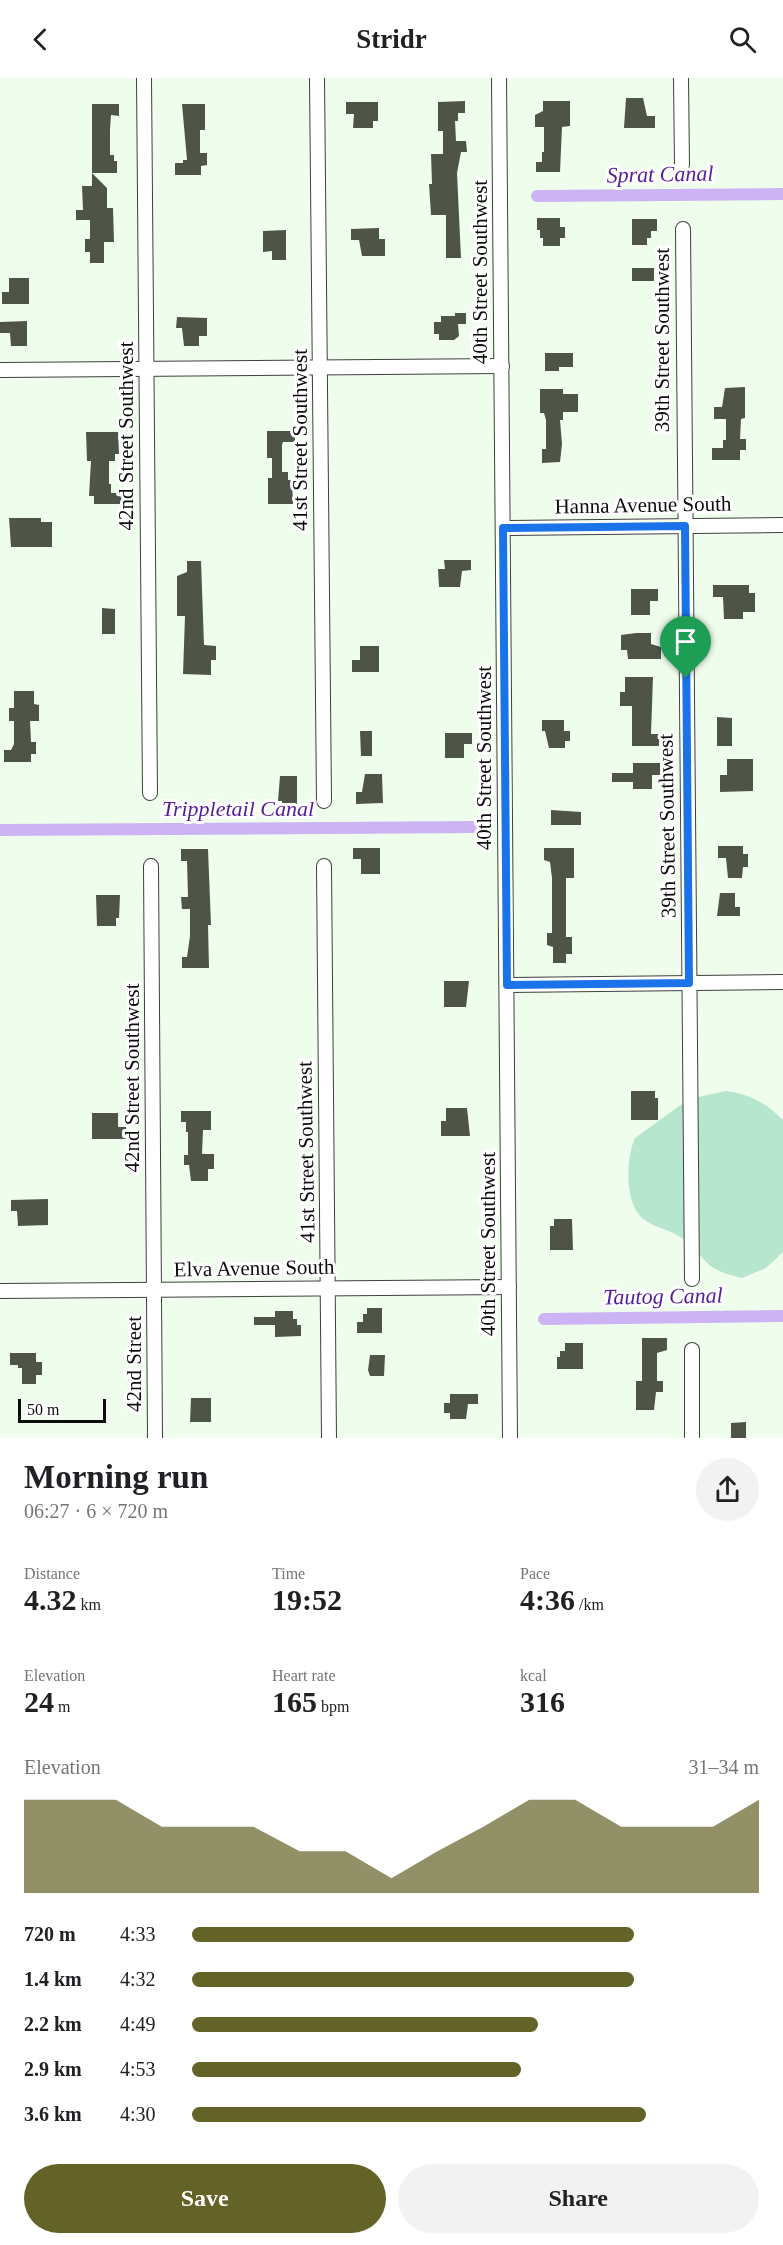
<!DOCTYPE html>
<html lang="en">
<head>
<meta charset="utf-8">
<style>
	:root { --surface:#fff; --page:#f2f2f2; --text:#202124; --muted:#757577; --accent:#636227 }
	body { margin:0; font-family:"Times New Roman",serif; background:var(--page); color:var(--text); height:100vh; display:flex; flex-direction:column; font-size:22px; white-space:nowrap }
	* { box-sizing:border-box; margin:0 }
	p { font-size:20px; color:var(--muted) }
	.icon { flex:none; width:33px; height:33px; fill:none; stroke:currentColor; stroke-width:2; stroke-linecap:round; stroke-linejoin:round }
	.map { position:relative; height:1360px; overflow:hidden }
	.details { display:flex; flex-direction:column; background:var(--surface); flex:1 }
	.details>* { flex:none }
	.scale { position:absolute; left:18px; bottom:15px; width:88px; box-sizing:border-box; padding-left:6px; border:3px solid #0c0c0c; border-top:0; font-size:16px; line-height:21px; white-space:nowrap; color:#0c0c0c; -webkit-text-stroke:4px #fff; paint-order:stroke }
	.pin { position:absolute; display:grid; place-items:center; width:51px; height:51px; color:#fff; margin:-62px -26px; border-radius:50% 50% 50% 0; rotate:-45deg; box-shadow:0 0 6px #0007 }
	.pin .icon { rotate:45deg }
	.round { display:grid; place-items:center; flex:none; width:63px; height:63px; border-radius:32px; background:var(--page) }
	.summary { display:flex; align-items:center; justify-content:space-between; height:102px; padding:0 24px }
	h1 { font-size:33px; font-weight:700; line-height:45px }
	.figures { display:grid; grid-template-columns:repeat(3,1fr); gap:9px; height:102px; padding:6px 24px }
	.figures div { display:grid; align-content:center }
	.figures b { font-size:30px; font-weight:700 }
	.figures small { font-size:16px; font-weight:400 }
	.figures p { font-size:16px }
	.chart { height:168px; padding:12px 24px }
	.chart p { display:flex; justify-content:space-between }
	.chart svg { width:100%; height:108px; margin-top:6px; fill:var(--accent); opacity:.7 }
	.primary-button { display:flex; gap:12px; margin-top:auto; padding:12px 24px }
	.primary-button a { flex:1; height:69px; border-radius:36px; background:var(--accent); color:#fff; font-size:24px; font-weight:700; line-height:69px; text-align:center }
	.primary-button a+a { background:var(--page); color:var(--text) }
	ul { padding:0 24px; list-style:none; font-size:20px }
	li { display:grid; grid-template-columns:96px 72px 1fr; align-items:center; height:45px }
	li i { height:15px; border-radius:8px; background:var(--accent) }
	header { display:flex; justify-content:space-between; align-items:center; height:78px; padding:0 24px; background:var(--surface); font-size:27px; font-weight:700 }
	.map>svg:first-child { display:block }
</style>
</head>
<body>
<header><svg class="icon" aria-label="back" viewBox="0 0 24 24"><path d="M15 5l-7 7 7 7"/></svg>Stridr<svg class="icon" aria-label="search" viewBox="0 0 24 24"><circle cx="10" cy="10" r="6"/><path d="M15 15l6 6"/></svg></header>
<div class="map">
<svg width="783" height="1360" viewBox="0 0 783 1360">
	<rect width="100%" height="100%" fill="#effeec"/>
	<path fill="#b7e6cf" d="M726,1013C750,1016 766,1025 783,1042V1174L766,1190L742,1200C702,1191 710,1183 683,1161C671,1151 653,1150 642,1140C624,1123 626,1080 635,1060L689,1021Z"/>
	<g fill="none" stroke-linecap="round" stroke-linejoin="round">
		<g stroke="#ccb3f3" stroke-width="12">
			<polyline points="537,118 783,116"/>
			<polyline points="0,752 476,749"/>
			<polyline points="544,1241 783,1238"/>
		</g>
	</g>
	<g fill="#4f5449">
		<polygon points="626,20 643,20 647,38 655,38 655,50 624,50"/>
		<polygon points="465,23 465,35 458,35 458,43 455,43 456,63 466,63 467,74 461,74 457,95 461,180 446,180 446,137 431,137 429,106 432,106 431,76 443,76 443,53 438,53 438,24"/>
		<polygon points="543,23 570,23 570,48 562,49 560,94 536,94 536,84 542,84 542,74 544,74 544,49 535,49 535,37 543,33"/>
		<polygon points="346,24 378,24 378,43 373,43 373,50 353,50 354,36 346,36"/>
		<polygon points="92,26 119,26 119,38 111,37 110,52 110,77 114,77 114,83 117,83 117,95 92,95"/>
		<polygon points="182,26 205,26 205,52 200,52 200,75 207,75 207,87 201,88 201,97 175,97 175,85 183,85 183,82 187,82"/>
		<polygon points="92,95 107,110 107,130 113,130 114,164 104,164 104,185 90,185 90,174 85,174 85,161 90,161 90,142 76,142 76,132 83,132 82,108 92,108"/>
		<polygon points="537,140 560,140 560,149 565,149 565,160 560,160 560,168 543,168 543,160 540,160 540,152 537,152"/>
		<polygon points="632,141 657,141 657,153 651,153 651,160 647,160 647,167 632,167"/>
		<polygon points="379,150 379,161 385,161 385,178 362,178 359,162 351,162 351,151"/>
		<polygon points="286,152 286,182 272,182 272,173 263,174 263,153"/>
		<rect x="632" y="190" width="22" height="13"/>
		<polygon points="9,200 29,200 29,226 2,226 2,214 9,214"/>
		<polygon points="455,235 466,235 466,246 458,246 459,258 454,262 439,262 439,256 434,256 434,244 441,244 441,238 455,238"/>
		<polygon points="177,239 207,240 207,258 199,258 199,268 184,268 182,250 176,250"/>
		<polygon points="27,243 27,268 11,268 10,255 0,255 0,244"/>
		<polygon points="545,275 573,275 573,289 559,289 559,293 545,293"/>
		<polygon points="745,309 745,340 741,341 740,361 746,361 746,372 740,372 740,382 712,382 712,370 723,370 723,362 726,362 726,341 714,341 714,329 722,329 725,310"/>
		<polygon points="540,311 563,311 563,316 578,316 578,334 563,334 563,342 560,342 562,366 560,384 542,385 542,371 546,371 546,342 544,335 540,335"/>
		<polygon points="267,353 295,353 295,364 283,364 282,367 282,394 288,394 288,402 292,402 293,426 268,426 268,400 272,400 272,380 267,380"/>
		<polygon points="86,354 118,354 119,376 115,376 115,383 109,383 109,406 111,406 111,415 122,415 122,426 94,426 94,418 89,418 91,383 87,383"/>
		<polygon points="9,440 41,440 41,444 52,444 52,469 11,469"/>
		<polygon points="444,482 471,482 471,492 462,493 460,509 439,509 438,491 445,491"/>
		<polygon points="187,483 201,483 204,567 216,568 216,582 211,582 211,597 183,596 185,538 177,538 177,498 187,494"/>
		<polygon points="713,507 749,507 749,515 755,515 755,534 743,534 743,541 724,541 723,519 713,519"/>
		<polygon points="631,511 658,511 658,523 650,523 650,537 631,537"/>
		<polygon points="102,530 115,531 115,556 102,556"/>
		<polygon points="636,555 651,555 651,566 661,569 661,581 628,581 627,572 621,572 621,557"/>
		<polygon points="360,568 379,568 379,594 352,594 352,582 360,582"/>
		<polygon points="625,599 653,599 651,656 659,656 659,668 632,668 632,628 620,628 620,614 625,614"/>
		<polygon points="14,613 34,613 34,626 39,627 39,643 30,643 31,664 36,664 36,676 31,676 31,684 4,684 4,672 11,672 14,666 14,643 9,643 9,630 14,630"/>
		<polygon points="717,639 732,640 732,668 717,668"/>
		<polygon points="542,642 564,642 564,653 570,653 570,663 565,663 565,670 549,670 545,653 542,653"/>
		<polygon points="360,653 372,653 372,678 361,678"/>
		<polygon points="445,655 472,655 472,666 464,666 464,680 445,680"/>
		<polygon points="727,681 753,681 753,713 720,714 720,697 727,697"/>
		<polygon points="633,685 660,685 660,697 652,697 652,711 633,711 633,704 612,704 612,695 633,695"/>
		<polygon points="365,696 382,696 383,725 356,726 356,714 362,714"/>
		<polygon points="280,698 297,698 297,728 282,728 282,723 278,723"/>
		<polygon points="551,732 581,734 581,747 551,747"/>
		<polygon points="718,768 743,768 743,776 748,776 748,789 743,789 742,800 728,800 726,780 718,780"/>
		<polygon points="353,770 380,770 380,796 361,796 361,781 353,781"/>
		<polygon points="544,770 574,770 574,800 566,800 566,859 572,859 572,876 566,876 566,885 553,885 553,869 547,867 547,855 552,855 552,800 550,784 544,782"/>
		<polygon points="181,771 208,771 211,847 208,847 209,890 182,890 182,879 187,879 190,858 190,831 182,831 181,819 188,819 187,783 181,783"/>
		<polygon points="720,815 735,815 735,829 740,829 740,838 717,838"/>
		<polygon points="96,817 120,817 119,840 116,840 116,848 97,848"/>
		<polygon points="444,903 469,903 466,929 444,929"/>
		<polygon points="631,1013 655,1013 655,1020 658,1020 658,1042 631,1042"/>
		<polygon points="446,1030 467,1030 470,1058 441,1058 441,1043 446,1043"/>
		<polygon points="181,1033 211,1033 211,1052 203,1052 202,1076 214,1076 214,1091 208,1091 208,1103 191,1103 189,1087 184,1087 184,1077 188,1077 188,1054 186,1054 186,1044 181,1044"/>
		<polygon points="92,1035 118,1035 118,1049 126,1049 126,1061 92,1061"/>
		<polygon points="48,1121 48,1147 18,1148 17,1133 11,1133 11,1122"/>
		<polygon points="554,1141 572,1141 573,1172 550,1172 550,1148 554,1148"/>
		<polygon points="367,1230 382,1230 382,1255 357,1255 357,1244 363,1244 363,1236 367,1236"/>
		<polygon points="275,1233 293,1233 293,1241 297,1241 297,1247 301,1247 301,1258 275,1259 275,1247 254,1247 254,1239 275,1239"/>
		<polygon points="642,1260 667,1260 667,1272 657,1275 657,1303 663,1303 663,1314 656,1314 654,1332 636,1332 636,1303 642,1303"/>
		<polygon points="565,1265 583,1265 583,1291 557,1291 557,1279 560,1279 560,1273 565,1273"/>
		<polygon points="10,1275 36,1275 36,1284 42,1284 42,1297 36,1297 36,1306 22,1306 22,1290 18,1290 18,1287 10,1287"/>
		<polygon points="370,1277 385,1277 384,1298 370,1298 368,1292"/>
		<polygon points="450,1316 478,1316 478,1326 468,1326 466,1341 450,1341 450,1335 444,1335 444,1325 450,1325"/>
		<polygon points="191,1320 211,1320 211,1344 190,1344"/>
		<polygon points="746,1344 746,1360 731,1360 731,1345"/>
	</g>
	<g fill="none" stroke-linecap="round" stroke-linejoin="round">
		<defs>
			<g id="street">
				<polyline points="144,0 150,715"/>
				<polyline points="317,0 324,723"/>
				<polyline points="499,0 510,1360"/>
				<polyline points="681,0 682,87"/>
				<polyline points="683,151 692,1201"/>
				<polyline points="0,292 502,288"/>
				<polyline points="503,450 783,447"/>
				<polyline points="151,788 155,1360"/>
				<polyline points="324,788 329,1360"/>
				<polyline points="507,907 783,904"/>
				<polyline points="0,1213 509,1209"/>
				<polyline points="692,1272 692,1360"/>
			</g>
		</defs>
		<use href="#street" stroke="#3f3f3f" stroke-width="16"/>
		<use href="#street" stroke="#fff" stroke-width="14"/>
	</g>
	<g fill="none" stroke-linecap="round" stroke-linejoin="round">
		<defs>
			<polygon id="route" points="685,448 689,905 507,907 503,450"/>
		</defs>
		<use href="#route" stroke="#fff" stroke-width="12"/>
		<use href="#route" stroke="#1a73e8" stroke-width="8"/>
	</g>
	<g text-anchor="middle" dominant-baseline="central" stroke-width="6" stroke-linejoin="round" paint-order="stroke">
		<g font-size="21" fill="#0c0c0c" stroke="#fff">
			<text transform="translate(480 194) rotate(-90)">40th Street Southwest</text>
			<text transform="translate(662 262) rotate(-90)">39th Street Southwest</text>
			<text transform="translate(126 358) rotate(-90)">42nd Street Southwest</text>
			<text transform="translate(300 362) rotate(-90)">41st Street Southwest</text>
			<text transform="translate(643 427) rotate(-1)">Hanna Avenue South</text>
			<text transform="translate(484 680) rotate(-90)">40th Street Southwest</text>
			<text transform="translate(667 748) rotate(-91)">39th Street Southwest</text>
			<text transform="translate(132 1000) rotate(-90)">42nd Street Southwest</text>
			<text transform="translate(306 1074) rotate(-91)">41st Street Southwest</text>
			<text transform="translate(488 1166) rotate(-90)">40th Street Southwest</text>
			<text transform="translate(254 1190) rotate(-1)">Elva Avenue South</text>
			<text transform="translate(134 1286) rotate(-90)">42nd Street</text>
		</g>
		<g font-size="22" font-style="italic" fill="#551c97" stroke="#fff">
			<text transform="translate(660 96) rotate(-1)">Sprat Canal</text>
			<text x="238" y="730">Trippletail Canal</text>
			<text transform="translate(663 1218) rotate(-1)">Tautog Canal</text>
		</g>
	</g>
</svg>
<div class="scale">50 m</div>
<div class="pin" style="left:686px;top:600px;background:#1e9e55"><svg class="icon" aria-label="arrive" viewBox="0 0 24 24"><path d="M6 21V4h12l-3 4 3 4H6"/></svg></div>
</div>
<section class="details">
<div class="summary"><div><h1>Morning run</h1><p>06:27 · 6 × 720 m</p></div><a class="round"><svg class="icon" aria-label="share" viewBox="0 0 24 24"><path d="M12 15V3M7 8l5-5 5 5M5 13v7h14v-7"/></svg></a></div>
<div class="figures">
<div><p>Distance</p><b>4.32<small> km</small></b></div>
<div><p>Time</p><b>19:52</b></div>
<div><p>Pace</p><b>4:36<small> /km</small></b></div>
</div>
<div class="figures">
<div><p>Elevation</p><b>24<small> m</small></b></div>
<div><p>Heart rate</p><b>165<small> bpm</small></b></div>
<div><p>kcal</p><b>316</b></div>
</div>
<div class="chart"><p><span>Elevation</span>31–34 m</p>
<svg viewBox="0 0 160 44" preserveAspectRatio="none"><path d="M0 44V6L10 6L20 6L30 17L40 17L50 17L60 27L70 27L80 38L90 27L100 17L110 6L120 6L130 17L140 17L150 17L160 6V44z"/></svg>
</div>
<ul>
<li><b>720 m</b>4:33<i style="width:78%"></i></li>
<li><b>1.4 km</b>4:32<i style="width:78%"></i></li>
<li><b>2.2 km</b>4:49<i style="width:61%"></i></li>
<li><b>2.9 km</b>4:53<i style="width:58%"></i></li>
<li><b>3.6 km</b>4:30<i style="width:80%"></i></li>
</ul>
<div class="primary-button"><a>Save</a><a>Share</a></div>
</section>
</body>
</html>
